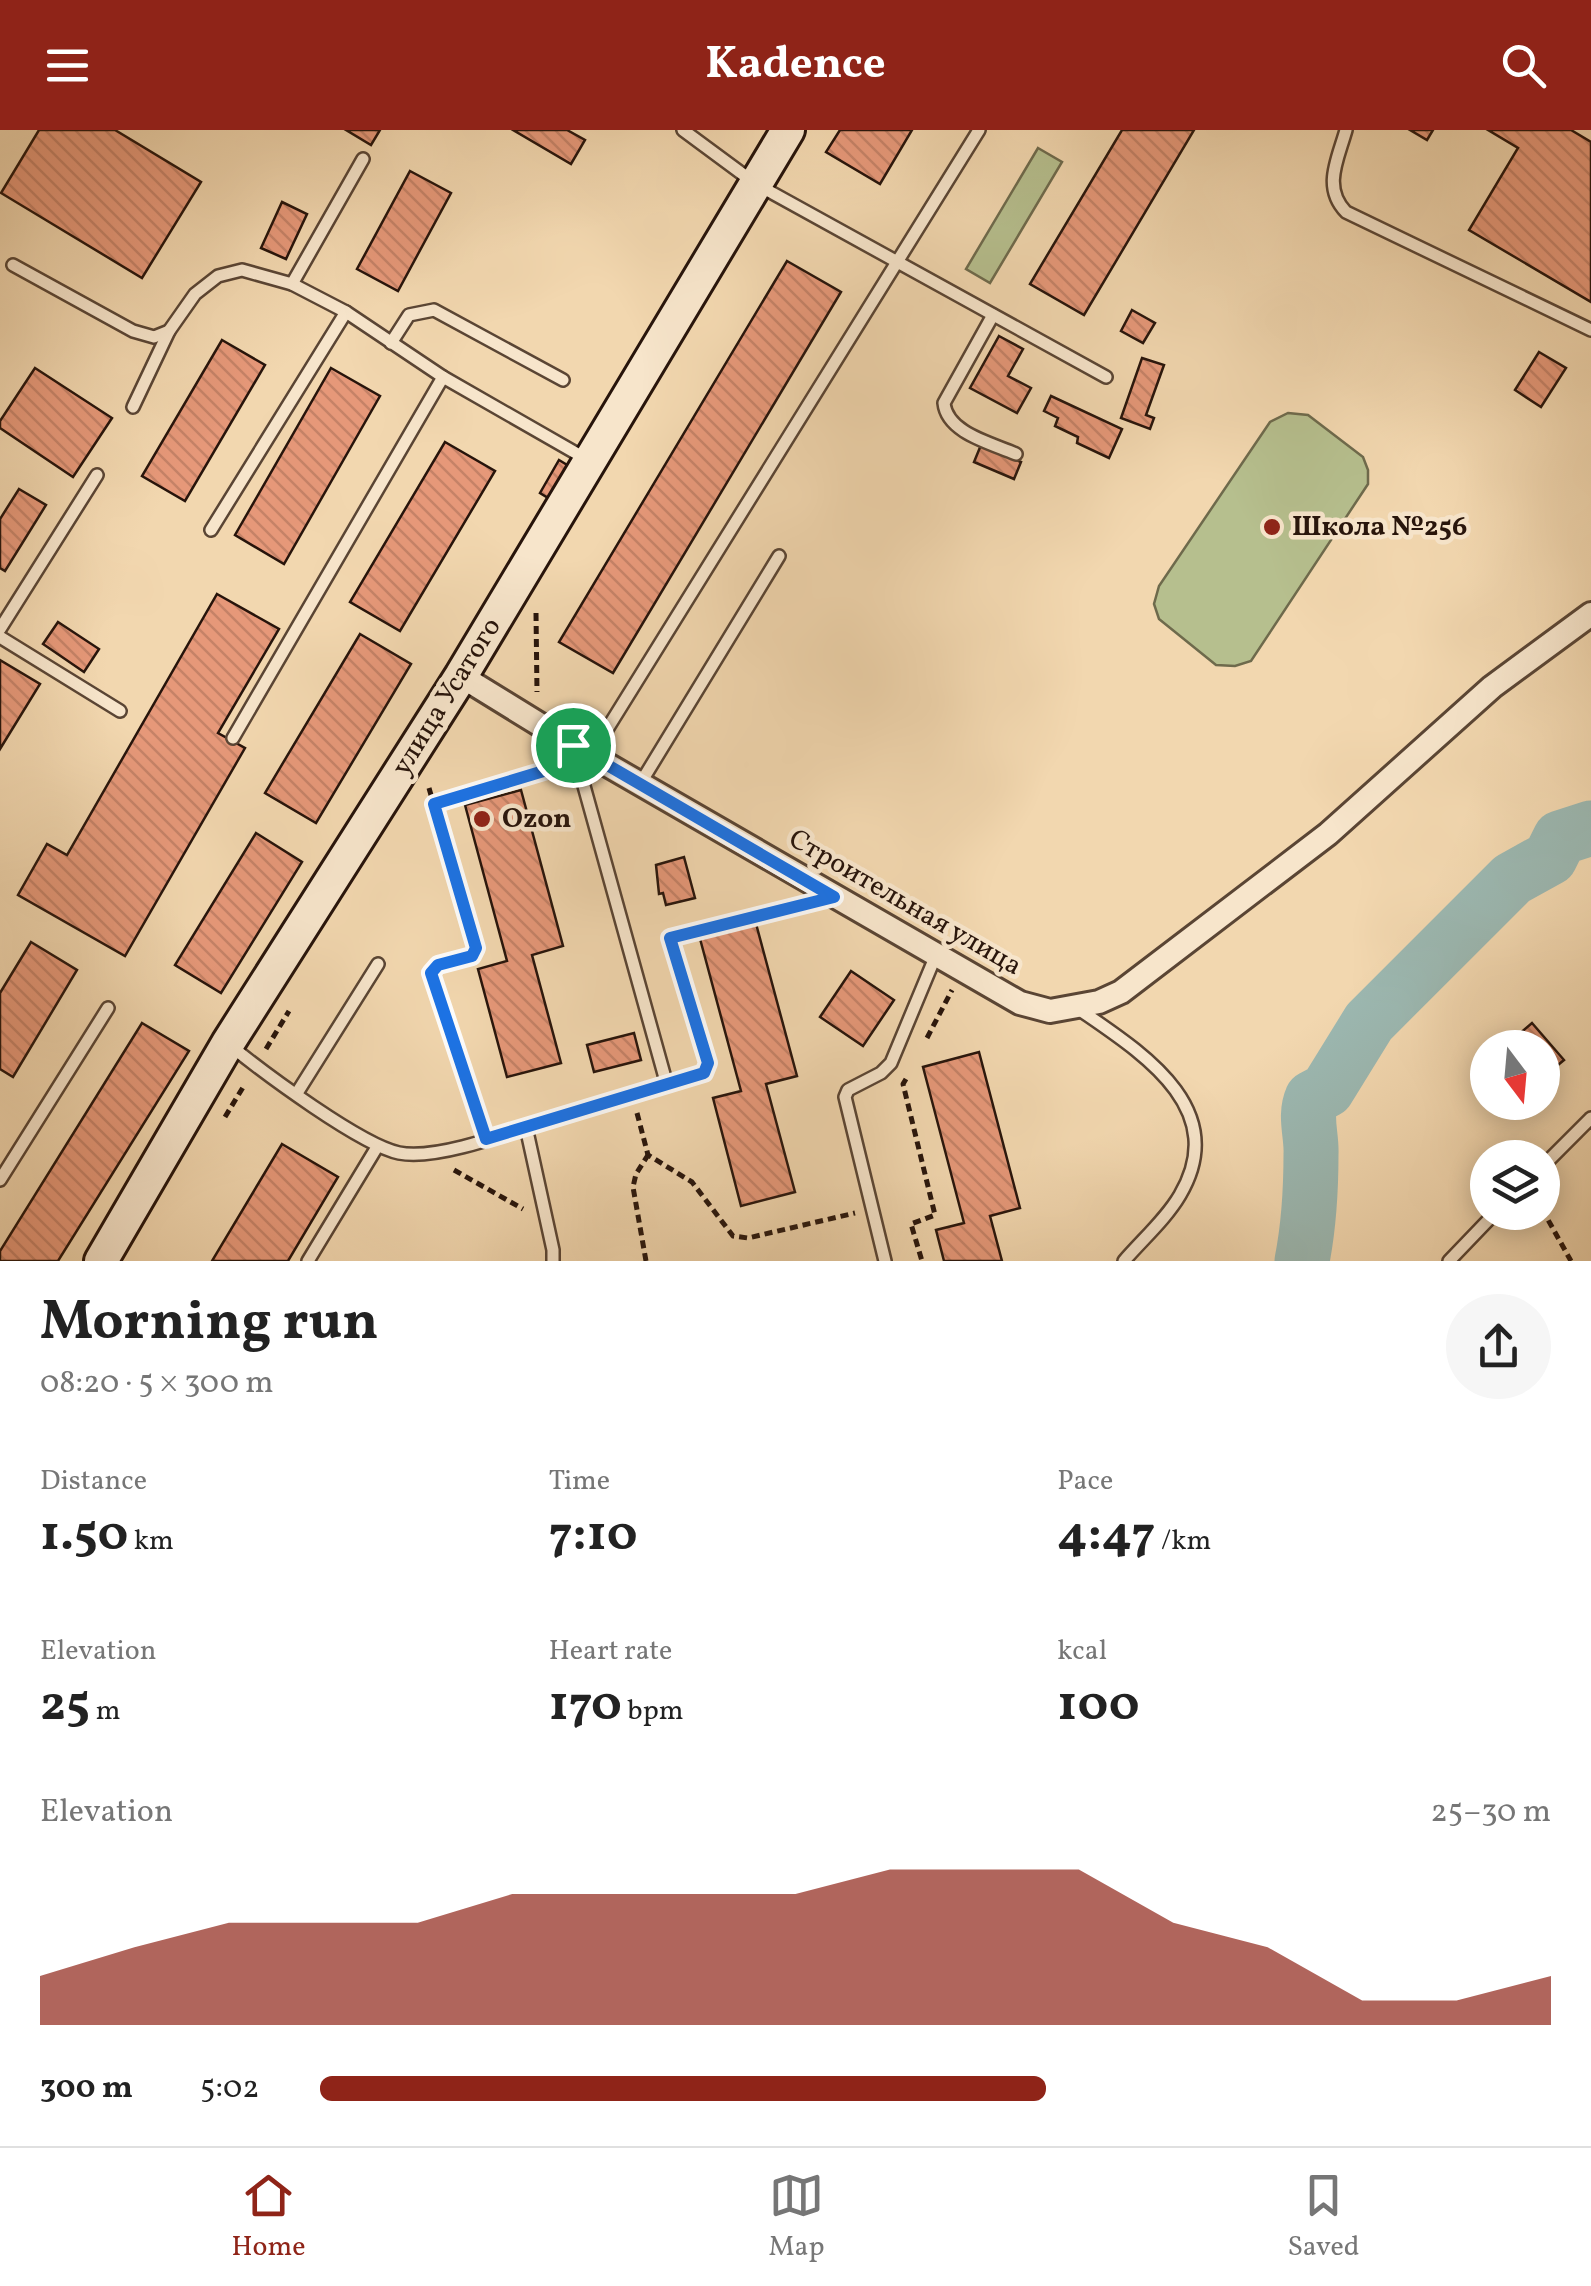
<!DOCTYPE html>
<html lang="en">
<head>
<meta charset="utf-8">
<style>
	:root { --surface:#fff; --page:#f6f6f6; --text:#222; --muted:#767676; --line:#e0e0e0; --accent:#8f2418 }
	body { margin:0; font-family:Vollkorn,serif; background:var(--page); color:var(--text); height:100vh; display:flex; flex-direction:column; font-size:38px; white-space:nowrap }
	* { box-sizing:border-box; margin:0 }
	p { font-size:32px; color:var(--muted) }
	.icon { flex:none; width:55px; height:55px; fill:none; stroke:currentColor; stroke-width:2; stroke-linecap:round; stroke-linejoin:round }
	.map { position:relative; height:1131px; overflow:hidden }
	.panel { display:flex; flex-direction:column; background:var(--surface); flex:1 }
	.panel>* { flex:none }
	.needle { width:65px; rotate:164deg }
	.buttons { position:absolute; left:1470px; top:900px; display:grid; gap:20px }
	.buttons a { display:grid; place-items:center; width:90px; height:90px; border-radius:50%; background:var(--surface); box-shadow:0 5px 25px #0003; font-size:50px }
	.pin { position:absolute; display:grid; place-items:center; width:85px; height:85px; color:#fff; margin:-42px; border:5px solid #fff; border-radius:50%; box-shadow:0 2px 10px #0007 }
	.round { display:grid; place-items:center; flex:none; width:105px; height:105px; border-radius:52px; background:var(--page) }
	.head { display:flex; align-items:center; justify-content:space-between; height:170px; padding:0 40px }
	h1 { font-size:55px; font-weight:700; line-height:75px }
	.metrics { display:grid; grid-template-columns:repeat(3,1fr); gap:15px; height:170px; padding:10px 40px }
	.metrics div { display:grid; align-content:center }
	.metrics b { font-size:50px; font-weight:700 }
	.metrics small { font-size:28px; font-weight:400 }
	.metrics p { font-size:28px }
	.chart { height:280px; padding:20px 40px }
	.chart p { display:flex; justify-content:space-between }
	.chart svg { width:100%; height:180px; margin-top:10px; fill:var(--accent); opacity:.7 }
	ul { padding:0 40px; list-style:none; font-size:32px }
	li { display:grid; grid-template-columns:160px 120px 1fr; align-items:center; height:75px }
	li i { height:25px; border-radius:12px; background:var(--accent) }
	header { display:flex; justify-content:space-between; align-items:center; height:130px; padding:0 40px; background:var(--accent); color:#fff; font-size:45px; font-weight:700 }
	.tabs { display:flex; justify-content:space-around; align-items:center; height:140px; border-top:2px solid var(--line); background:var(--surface); font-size:28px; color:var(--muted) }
	.tabs a { display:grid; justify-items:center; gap:5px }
	.tabs .selected { color:var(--accent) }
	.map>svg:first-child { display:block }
</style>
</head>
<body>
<header><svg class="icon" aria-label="menu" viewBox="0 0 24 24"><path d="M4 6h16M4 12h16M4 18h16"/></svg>Kadence<svg class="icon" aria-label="search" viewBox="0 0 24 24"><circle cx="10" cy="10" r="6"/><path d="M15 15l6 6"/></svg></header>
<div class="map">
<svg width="1591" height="1131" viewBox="0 0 1591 1131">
	<defs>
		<pattern id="building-back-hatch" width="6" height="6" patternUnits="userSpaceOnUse" patternTransform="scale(2.5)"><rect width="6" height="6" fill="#e69879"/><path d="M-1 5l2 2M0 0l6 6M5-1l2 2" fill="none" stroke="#c58267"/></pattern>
	</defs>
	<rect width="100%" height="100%" fill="#f2d7af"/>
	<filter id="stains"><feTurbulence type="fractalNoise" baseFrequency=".002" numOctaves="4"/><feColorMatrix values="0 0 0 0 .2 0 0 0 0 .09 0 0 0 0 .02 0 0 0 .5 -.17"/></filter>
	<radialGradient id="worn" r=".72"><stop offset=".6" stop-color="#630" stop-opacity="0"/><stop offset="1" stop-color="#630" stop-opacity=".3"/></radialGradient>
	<g fill="#b6bf8e" stroke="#6e6a4c" stroke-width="2.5">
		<polygon points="1038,18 1062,32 990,153 966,139"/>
		<polygon points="1288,283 1308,285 1363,327 1368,340 1368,354 1251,531 1235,536 1216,535 1159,489 1154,474 1159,456 1270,292"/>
	</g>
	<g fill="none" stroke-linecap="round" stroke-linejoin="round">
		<path stroke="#9cb8b1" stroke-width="55" d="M1302,1131C1309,1095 1311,1061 1311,1024C1312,1005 1304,986 1312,968L1327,960L1369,892L1512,749L1550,728L1560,708L1591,698"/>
	</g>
	<g fill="url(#building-back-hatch)" stroke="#27140b" stroke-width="2.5">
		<polygon points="39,0 115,0 201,52 142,148 1,63"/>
		<polygon points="346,0 380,0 371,15"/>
		<polygon points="513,0 567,0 585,10 571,34"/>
		<polygon points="840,0 912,0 880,54 826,22"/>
		<polygon points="1122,0 1194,0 1084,185 1030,154"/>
		<polygon points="1410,0 1433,0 1427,10"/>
		<polygon points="1488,0 1571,0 1591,12 1591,172 1469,100 1518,18"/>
		<polygon points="410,41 451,63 398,161 357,139"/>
		<polygon points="282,72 307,84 286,129 261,118"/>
		<polygon points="787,131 841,162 613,543 559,512"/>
		<polygon points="1132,180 1155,193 1143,213 1121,201"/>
		<polygon points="999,206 1023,219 1008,246 1031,258 1017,283 970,258"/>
		<polygon points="222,210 265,235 185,371 142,346"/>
		<polygon points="1539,222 1566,238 1541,277 1515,260"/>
		<polygon points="1142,228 1164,235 1146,285 1154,288 1150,299 1121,288"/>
		<polygon points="35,238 112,288 73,347 0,298 0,291"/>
		<polygon points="331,238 380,266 284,434 235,405"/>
		<polygon points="1051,266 1122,299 1109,328 1077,313 1078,307 1055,296 1058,288 1044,281"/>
		<polygon points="445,312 495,341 400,501 350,472"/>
		<polygon points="981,315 1021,332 1014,349 974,332"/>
		<polygon points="559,330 577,341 558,374 540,363"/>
		<polygon points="19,359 46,375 5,441 0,438 0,389"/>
		<polygon points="217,464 279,499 218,603 245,618 125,826 18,765 47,714 67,725"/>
		<polygon points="58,492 99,519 84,542 43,514"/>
		<polygon points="360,504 411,534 316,693 265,663"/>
		<polygon points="0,530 40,554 0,619"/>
		<polygon points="521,660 563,816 532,825 561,933 507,947 478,839 507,831 465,675"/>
		<polygon points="256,703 302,732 221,863 175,835"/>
		<polygon points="684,727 695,768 666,775 663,763 659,764 656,735"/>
		<polygon points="755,790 797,946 766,954 795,1062 741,1076 713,968 741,961 699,805"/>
		<polygon points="31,812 77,840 13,947 0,939 0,863"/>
		<polygon points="851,841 894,870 863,916 820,887"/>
		<polygon points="142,893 189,921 58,1131 0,1131 0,1121"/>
		<polygon points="1532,893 1564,930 1542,948 1542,918 1503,918"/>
		<polygon points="634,903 641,930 594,942 587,915"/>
		<polygon points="979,922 1020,1078 990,1086 1002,1131 944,1131 936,1100 964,1093 923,937"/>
		<polygon points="282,1014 338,1047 288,1131 212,1131"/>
	</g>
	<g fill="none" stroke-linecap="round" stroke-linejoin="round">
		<defs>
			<g id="lane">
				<polyline points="683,0 756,54 1106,247"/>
				<path d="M1346,0C1338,29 1322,57 1346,82L1591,200"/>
				<polyline points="13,135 133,201 154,207 169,201 195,164 218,146 242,140 292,154 346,182 443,247 588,330"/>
				<polyline points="292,154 363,29"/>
				<path d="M993,185L944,273C947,303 991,313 1016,324"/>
				<polyline points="391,213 409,185 434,180 563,250"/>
				<polyline points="133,277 169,201"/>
				<polyline points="211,400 346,182"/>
				<polyline points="0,499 97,345"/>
				<polyline points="0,507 120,581"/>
				<polyline points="233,608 443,247"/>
				<polyline points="591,625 979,0"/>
				<polyline points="640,654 779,426"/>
				<path d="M1077,878C1139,921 1232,977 1180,1065C1166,1089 1142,1110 1124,1131"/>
				<path d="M231,916C264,943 361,1015 399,1023C439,1031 516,1000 556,987C593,976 630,966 667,955L574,620"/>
				<polyline points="667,955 704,943 708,933 671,809"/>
				<polyline points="297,963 378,834"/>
				<polyline points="526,997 553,1120 553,1131"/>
				<polyline points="1542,1037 1591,988"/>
				<polyline points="0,1050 108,878"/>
				<polyline points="308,1131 377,1017"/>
				<polyline points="885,1131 845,967 848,960 881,943 891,933 936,825"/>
				<polyline points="1449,1131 1496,1082"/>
			</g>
			<polyline id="street" points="461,546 573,615 1020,873 1050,881 1099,872 1121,862 1328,704 1492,557 1591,484"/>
			<polyline id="secondary" points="101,1131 228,913 461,546 788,0"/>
		</defs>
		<use href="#lane" stroke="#5a4534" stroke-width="16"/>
		<use href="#street" stroke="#5a4534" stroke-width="28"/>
		<use href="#secondary" stroke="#27140b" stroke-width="38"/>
		<g stroke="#27140b" stroke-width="5" stroke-dasharray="8 5" stroke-linecap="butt">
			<polyline points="536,483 537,562"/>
			<polyline points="429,658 475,819 472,826 438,835 431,843 481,992"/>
			<polyline points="434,674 560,636"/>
			<polyline points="688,804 799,776"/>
			<polyline points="927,908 952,860"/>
			<polyline points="266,919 289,881"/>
			<polyline points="906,949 903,954 935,1085 911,1094 922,1131"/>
			<polyline points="637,983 648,1025 692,1052 733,1106 748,1108 855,1083"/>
			<polyline points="225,987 245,954"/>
			<polyline points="454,1040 523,1079"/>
			<polyline points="1542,1079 1571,1131"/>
			<polyline points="646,1131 633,1057 636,1044 648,1025"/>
		</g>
		<use href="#lane" stroke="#f7e5cb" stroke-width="11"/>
		<use href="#street" stroke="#f7e5cb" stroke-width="22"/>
		<use href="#secondary" stroke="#f7e5cb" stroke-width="32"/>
	</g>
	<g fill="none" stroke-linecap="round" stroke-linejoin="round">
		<defs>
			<polygon id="route" points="573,615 834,767 670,808 708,933 704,943 486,1009 431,843 438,835 472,826 476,818 434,674 577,631"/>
		</defs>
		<use href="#route" stroke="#fff" stroke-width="20"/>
		<use href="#route" stroke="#1a73e8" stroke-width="12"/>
	</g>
	<g fill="#8f2418" stroke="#f7e5cb" stroke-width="4">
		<circle cx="1272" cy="397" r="10"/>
		<circle cx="482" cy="689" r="10"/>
	</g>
	<g text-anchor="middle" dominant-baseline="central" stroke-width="9" stroke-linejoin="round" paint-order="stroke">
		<g font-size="28" font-weight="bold" fill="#27140b" stroke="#f7e5cb" text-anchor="start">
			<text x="1292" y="397">Школа №256</text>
			<text x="502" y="689">Ozon</text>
		</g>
		<g font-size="28" fill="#27140b" stroke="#f7e5cb">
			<text transform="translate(447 567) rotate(-58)">улица Усатого</text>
			<text transform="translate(905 773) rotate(30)">Строительная улица</text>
		</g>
	</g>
	<rect width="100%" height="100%" filter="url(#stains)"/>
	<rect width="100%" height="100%" fill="url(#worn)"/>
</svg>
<div class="buttons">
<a><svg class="needle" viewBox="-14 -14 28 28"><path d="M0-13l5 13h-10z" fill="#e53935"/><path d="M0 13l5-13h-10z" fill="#767676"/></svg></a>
<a><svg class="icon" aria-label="layers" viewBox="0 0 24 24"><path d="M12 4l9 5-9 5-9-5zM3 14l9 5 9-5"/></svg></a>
</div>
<div class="pin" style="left:573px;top:615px;background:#1e9e55"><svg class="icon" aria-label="arrive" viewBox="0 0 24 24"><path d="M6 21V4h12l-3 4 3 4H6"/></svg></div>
</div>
<section class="panel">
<div class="head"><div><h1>Morning run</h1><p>08:20 · 5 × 300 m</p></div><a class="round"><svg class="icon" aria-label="share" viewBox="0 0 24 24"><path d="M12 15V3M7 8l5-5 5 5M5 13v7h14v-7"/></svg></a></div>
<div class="metrics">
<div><p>Distance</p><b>1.50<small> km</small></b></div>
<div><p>Time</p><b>7:10</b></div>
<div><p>Pace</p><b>4:47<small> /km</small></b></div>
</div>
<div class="metrics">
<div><p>Elevation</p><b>25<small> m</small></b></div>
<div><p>Heart rate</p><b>170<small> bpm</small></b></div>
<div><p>kcal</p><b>100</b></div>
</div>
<div class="chart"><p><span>Elevation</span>25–30 m</p>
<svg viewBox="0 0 160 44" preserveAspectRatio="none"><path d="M0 44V32L10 25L20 19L30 19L40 19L50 12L60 12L70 12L80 12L90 6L100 6L110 6L120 19L130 25L140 38L150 38L160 32V44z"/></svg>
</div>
<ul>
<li><b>300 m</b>5:02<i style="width:59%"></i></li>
</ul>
</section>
<nav class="tabs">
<a class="selected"><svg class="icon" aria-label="home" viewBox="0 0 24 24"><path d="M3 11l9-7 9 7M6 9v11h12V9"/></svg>Home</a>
<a><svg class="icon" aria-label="map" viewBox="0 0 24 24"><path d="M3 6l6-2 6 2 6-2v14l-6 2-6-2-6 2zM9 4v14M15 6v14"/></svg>Map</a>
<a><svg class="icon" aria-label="saved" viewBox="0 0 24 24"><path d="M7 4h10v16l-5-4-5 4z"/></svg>Saved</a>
</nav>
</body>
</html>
